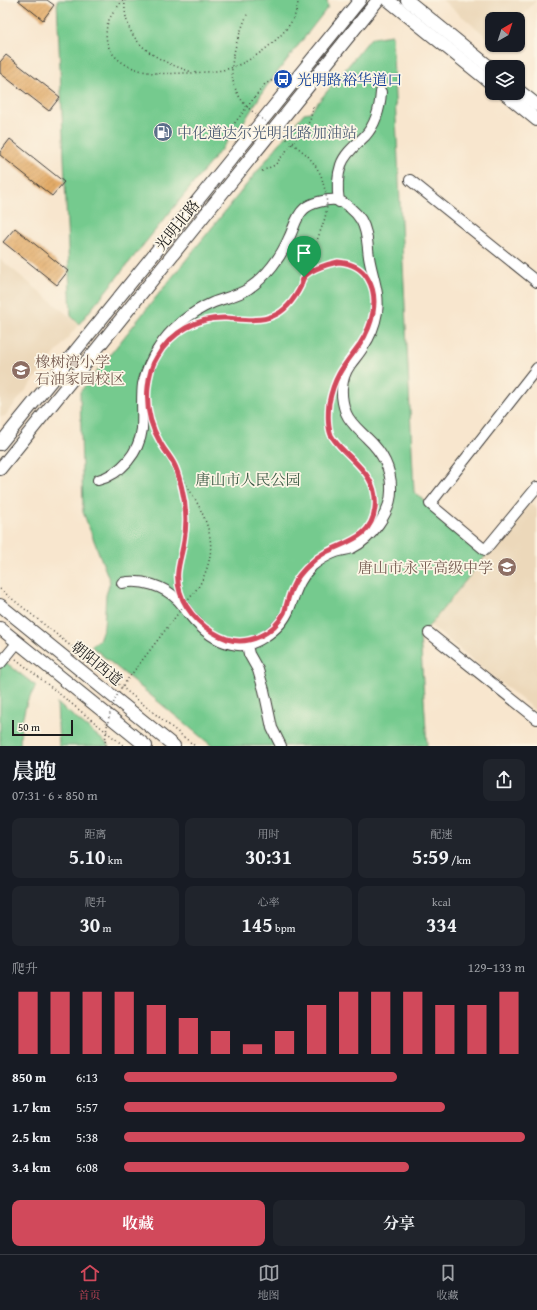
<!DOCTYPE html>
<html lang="zh">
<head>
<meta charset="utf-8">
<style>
	:root { --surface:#171b24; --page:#20242c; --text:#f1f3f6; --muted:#9ea1a6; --line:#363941; --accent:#d1495b }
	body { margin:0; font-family:"Gentium Book Plus","Noto Serif SC",serif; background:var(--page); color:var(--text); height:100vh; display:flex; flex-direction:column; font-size:15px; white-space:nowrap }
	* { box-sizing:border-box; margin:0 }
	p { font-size:13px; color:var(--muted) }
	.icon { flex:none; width:22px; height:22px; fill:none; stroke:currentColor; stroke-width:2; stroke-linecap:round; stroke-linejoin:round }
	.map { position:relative; height:746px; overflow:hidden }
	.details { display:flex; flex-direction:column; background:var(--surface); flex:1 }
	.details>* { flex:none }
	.needle { width:26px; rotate:39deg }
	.controls { position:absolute; left:485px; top:12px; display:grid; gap:8px }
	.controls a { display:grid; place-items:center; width:40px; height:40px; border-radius:8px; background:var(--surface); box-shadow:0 1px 3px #0004; font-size:20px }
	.scale { position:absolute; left:12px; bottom:10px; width:61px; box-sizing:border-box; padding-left:4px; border:2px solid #1c1c1c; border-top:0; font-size:11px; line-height:14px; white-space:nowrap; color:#1c1c1c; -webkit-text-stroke:3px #fcf5e5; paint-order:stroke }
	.pin { position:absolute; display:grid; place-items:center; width:34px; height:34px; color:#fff; margin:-41px -17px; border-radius:50% 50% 50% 0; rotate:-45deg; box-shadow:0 0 4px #0007 }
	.pin .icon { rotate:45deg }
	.round { display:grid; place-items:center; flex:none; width:42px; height:42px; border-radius:8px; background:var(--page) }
	.overview { display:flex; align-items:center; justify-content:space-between; height:68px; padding:0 12px }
	h1 { font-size:22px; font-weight:700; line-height:30px }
	.metrics { display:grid; grid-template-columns:repeat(3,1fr); gap:6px; height:68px; padding:4px 12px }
	.metrics div { display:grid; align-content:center; border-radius:8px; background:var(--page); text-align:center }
	.metrics b { font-size:20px; font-weight:700 }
	.metrics small { font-size:11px; font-weight:400 }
	.metrics p { font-size:11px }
	.chart { height:112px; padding:8px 12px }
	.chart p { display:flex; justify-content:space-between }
	.chart svg { width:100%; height:72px; margin-top:4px; stroke:var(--accent); stroke-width:6 }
	.cta { display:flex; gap:8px; margin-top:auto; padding:8px 12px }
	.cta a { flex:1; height:46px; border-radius:8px; background:var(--accent); color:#fff; font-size:16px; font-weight:700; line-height:46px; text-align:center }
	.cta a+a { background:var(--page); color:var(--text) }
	ul { padding:0 12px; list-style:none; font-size:13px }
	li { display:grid; grid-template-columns:64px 48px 1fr; align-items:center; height:30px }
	li i { height:10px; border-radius:5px; background:var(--accent) }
	.dock { display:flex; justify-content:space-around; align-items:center; height:56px; border-top:1px solid var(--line); background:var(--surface); font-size:11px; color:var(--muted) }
	.dock a { display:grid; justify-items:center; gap:2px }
	.dock .active { color:var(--accent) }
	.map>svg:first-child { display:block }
</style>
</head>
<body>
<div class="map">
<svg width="537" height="746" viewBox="0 0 537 746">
	<defs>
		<pattern id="building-hatch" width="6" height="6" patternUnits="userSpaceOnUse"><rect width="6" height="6" fill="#e3ac69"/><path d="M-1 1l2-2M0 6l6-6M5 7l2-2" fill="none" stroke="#c2935a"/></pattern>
	</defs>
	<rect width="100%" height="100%" fill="#fcf5e5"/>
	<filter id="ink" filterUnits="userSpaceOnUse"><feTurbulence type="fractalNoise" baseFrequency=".025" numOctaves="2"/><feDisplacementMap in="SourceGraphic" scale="8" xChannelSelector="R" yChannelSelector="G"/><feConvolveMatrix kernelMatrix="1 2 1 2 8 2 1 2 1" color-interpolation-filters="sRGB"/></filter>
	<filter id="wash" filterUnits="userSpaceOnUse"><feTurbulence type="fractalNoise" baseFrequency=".012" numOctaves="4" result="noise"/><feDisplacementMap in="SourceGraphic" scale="16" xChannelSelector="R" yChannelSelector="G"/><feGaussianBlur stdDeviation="0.9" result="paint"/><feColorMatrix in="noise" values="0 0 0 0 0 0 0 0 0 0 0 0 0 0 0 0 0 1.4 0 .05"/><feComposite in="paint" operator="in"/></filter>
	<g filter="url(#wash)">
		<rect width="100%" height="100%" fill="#f8e6ce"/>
		<g fill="#ecd8ba">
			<polygon points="442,0 536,0 518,22 518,19 492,19 492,41"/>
			<polygon points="0,259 79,324 5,416 0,417"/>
			<polygon points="530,503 537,508 537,712 430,625"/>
		</g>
		<g fill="#74ca8e" stroke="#487355">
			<polygon points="57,0 327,0 328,7 266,87 245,120 79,324 71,316"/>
			<polygon points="392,35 414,492 487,554 430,625 420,635 427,746 212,746 91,646 99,640 104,626 106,595 110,582 83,512 80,392 304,113 310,112 371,38"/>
			<polygon points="0,658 36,686 27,702 21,723 20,746 0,746"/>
			<polygon points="57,703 110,746 59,746"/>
		</g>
		<g id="blocks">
			<g fill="url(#building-hatch)">
				<polygon points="18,0 47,0 54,5 43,20"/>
				<polygon points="6,55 60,97 49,111 0,73 0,62"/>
				<polygon points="10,139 64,182 52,196 0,155 0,152"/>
				<polygon points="15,228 68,271 57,285 3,242"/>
			</g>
		</g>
	</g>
	<g filter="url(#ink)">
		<use href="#blocks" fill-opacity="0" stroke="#3d3a37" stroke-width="1"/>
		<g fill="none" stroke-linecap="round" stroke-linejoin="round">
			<defs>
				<g id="minor">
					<polyline points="410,180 537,282"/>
					<path d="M339,202C337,189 337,177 341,165C345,153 357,144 365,136C376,124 380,108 381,92"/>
					<polyline points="537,368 430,504 485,550 537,487"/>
					<path d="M98,480C121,474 139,453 142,429C143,414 141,399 143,384C146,372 151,359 158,349C170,329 191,312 212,303C224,298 237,296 248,289C266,277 281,257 289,238C294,228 296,216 304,209C310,203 327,199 336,200C345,202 356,212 361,220C368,232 367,244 369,257C372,276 380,293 377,312C375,324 370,337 363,347C359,354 354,359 350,365C340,379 340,397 346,413C350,423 359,430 367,438C382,452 392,470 391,491C391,512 371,539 352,548C347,550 341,550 336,552C328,555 319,560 312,566C298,580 296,592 289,609C284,622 275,630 264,637C255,643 243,647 232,644C214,641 200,628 188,613C185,609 182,604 178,600C164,586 142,579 122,583"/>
					<polyline points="429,633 537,719"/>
					<polyline points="247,645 249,654 258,670 264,690 272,728 281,746"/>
					<polyline points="0,664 18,642"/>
				</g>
				<g id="major">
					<polyline points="388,0 492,84"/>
					<polyline points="407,0 492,69"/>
					<polyline points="518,90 537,105"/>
					<polyline points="504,93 537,120"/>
					<polyline points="0,444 360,0"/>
					<polyline points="0,469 378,0"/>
					<polyline points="0,605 174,746"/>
					<polyline points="0,628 146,746"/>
				</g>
			</defs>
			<use href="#minor" stroke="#3d3a37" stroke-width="12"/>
			<use href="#major" stroke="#3d3a37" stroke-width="14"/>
			<g stroke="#3d3a37" stroke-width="1.5" stroke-dasharray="1 3" stroke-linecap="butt">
				<path d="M123,0C117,8 109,16 107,26C101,56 128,70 154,73C166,74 179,73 191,73C203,72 215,72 227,69C248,63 266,50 281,35C290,25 298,14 298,0"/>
				<path d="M125,0C122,43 157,61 192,72"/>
				<polyline points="238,38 248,12"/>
				<polyline points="227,141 230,129 265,84 277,78"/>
				<polyline points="262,171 275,165 310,121 313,107"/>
				<path d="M304,277C324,265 341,255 362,271"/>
				<path d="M196,323C213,318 230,319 248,319C294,321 300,288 313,252"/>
				<path d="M332,391C328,404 326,420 331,433C340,459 374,466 375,498C375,503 376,508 374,513"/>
				<path d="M152,423C157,440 168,451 175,466C181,477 184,495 185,507C186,518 186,530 184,541C181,559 175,570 179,589"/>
				<polyline points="176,468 194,497"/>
				<polyline points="0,589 195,746"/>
				<polyline points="16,659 124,746"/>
			</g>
			<use href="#minor" stroke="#fff" stroke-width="10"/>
			<use href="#major" stroke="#fff" stroke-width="12"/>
			<g stroke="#3d3a37" stroke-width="1.5" stroke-dasharray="1 3" stroke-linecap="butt">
				<path d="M238,38C230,65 227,84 247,107L307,155L315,165L321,175L326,194L327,207L325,218L313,252"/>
				<path d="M105,746C106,725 110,707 121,688L199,586C218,551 212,530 194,497"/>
			</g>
		</g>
	</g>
	<g fill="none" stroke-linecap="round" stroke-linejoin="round" filter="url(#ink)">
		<defs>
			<path id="route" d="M338,262C351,263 362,268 368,279C380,299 372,326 360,344C353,354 345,363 339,374C334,383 331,393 329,403C328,413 327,425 331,435C334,441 339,446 344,451C361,468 378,481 375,508C371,546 332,541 311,563C303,570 296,578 292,588C288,596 287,605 284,613C274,633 249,646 227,639C207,632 186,613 180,592C174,573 181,560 184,541C187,524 186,505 182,489C180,481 178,471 174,464C170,456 164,450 160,442C150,425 146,406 148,387C149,376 151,366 157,357C171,332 198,317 226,318C242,319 259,322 273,316C286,311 295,298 301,286C301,284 303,278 305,276C312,269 328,264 338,262Z"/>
		</defs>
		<use href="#route" stroke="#fff" stroke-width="8"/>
		<use href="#route" stroke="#d1495b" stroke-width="5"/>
	</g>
	<defs>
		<symbol id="bus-disc" viewBox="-11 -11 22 22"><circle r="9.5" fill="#1a4fb4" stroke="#fcf5e5"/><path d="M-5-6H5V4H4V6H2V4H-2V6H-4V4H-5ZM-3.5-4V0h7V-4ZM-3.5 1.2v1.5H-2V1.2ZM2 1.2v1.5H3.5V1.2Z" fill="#fff"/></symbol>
		<symbol id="fuel-disc" viewBox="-11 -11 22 22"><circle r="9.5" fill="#5c6f8a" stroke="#fcf5e5"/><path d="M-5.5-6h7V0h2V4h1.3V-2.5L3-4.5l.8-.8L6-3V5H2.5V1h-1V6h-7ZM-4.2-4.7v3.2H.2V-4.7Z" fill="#fff"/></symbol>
		<symbol id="school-disc" viewBox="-11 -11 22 22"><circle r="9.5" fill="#8d6e63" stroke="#fcf5e5"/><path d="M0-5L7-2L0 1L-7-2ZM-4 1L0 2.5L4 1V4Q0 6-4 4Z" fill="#fff"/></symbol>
	</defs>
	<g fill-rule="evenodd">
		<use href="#bus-disc" x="272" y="68" width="22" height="22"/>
		<use href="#fuel-disc" x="152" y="121" width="22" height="22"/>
		<use href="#school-disc" x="10" y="359" width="22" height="22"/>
		<use href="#school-disc" x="496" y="556" width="22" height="22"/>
	</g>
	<g text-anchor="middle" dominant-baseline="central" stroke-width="3.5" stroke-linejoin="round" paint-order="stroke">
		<g font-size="15" fill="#164399" stroke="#fcf5e5" text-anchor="start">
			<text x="297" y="79">光明路裕华道口</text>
		</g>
		<g font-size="15" fill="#4e5e75" stroke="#fcf5e5" text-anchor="start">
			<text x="177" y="132">中化道达尔光明北路加油站</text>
		</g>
		<g font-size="15" fill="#1c1c1c" stroke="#fcf5e5">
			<text transform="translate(177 225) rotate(-51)">光明北路</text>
			<text transform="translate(97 663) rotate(39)">朝阳西道</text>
		</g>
		<g font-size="15" fill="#785e54" stroke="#fcf5e5" text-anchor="start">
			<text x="35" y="361">橡树湾小学<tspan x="35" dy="17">石油家园校区</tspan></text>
			<text x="493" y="567" text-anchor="end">唐山市永平高级中学</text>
		</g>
		<g font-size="15" fill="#3b5944" stroke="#fcf5e5">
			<text x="248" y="479">唐山市人民公园</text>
		</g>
	</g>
</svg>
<div class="controls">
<a><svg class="needle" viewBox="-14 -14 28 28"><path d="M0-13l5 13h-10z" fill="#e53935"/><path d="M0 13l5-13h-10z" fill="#9ea1a6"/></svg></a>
<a><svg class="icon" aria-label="layers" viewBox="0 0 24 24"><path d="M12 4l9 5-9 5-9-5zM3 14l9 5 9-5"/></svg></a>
</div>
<div class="scale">50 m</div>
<div class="pin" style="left:304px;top:277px;background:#1e9e55"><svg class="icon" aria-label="arrive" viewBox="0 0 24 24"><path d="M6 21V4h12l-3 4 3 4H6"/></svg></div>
</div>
<section class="details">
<div class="overview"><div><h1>晨跑</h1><p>07:31 · 6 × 850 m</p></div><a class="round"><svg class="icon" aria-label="share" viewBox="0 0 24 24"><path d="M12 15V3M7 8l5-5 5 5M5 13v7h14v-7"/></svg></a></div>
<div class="metrics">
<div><p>距离</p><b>5.10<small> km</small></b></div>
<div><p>用时</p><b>30:31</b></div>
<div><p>配速</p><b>5:59<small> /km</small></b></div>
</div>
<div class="metrics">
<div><p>爬升</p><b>30<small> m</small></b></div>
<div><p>心率</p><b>145<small> bpm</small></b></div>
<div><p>kcal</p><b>334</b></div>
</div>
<div class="chart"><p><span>爬升</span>129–133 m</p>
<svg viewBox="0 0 160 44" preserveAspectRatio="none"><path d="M5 44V6M15 44V6M25 44V6M35 44V6M45 44V14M55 44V22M65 44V30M75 44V38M85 44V30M95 44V14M105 44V6M115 44V6M125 44V6M135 44V14M145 44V14M155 44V6"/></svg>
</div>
<ul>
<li><b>850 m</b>6:13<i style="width:68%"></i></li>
<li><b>1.7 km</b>5:57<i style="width:80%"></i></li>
<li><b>2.5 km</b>5:38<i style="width:100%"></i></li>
<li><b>3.4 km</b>6:08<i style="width:71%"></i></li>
</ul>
<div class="cta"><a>收藏</a><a>分享</a></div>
</section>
<nav class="dock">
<a class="active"><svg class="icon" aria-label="home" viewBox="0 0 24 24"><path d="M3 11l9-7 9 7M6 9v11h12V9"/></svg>首页</a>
<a><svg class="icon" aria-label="map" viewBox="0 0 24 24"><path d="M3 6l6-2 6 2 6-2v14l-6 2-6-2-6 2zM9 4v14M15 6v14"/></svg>地图</a>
<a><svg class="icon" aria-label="saved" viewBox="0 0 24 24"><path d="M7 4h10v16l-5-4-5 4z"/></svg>收藏</a>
</nav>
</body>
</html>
